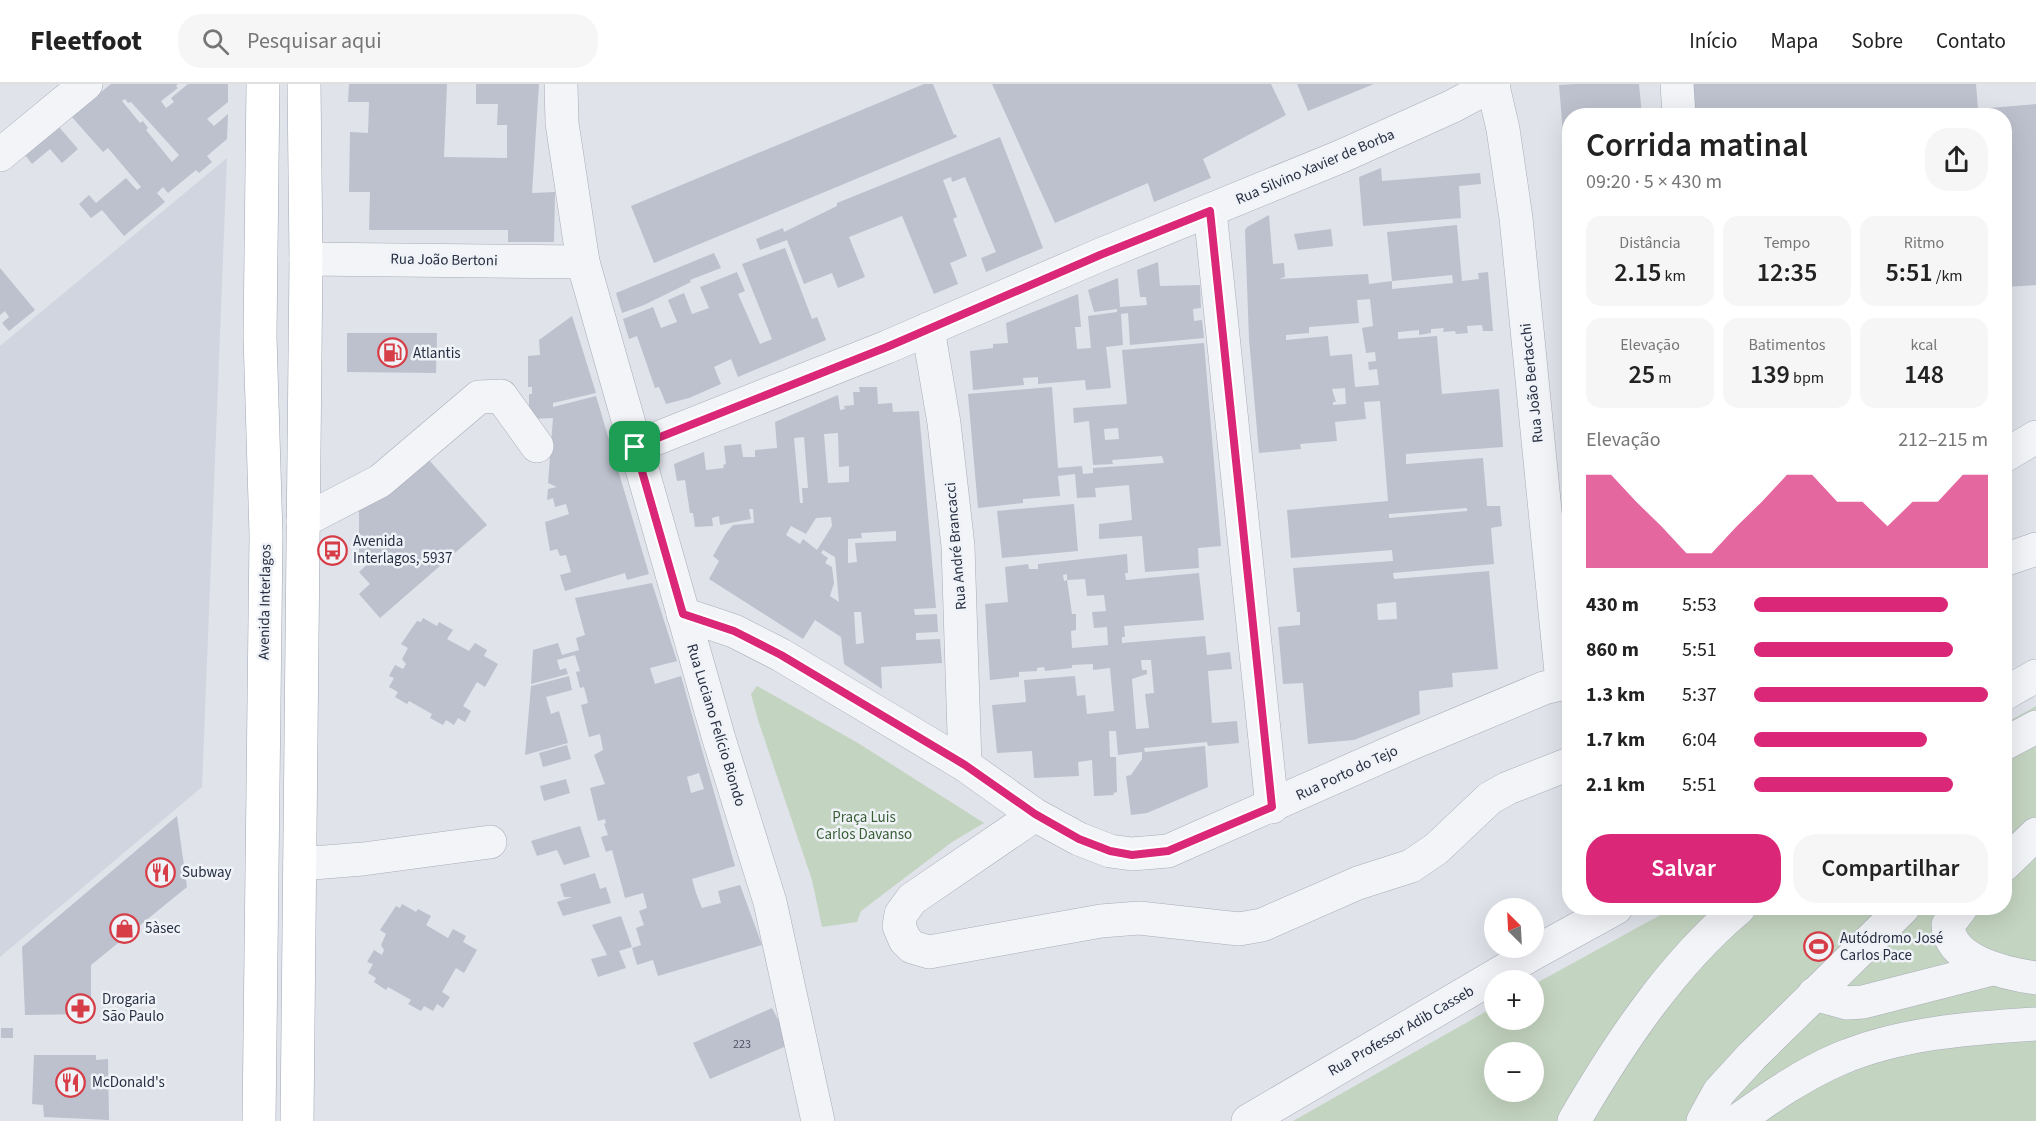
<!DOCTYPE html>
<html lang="pt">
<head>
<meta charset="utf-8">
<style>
	:root { --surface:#fff; --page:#f6f6f6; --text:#222; --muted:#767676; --line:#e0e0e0; --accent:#db2777 }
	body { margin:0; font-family:"Source Sans 3",sans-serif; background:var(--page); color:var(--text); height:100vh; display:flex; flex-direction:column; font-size:22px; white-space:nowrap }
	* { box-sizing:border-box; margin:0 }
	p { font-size:20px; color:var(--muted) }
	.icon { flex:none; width:33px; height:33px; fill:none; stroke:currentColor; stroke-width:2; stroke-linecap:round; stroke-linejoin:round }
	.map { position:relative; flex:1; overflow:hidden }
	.panel { position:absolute; left:1562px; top:24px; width:450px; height:807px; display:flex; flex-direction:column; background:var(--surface); border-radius:24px; box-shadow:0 6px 24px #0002 }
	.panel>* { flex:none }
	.needle { width:39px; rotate:336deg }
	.controls { position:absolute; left:1484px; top:814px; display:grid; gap:12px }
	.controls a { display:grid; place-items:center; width:60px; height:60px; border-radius:50%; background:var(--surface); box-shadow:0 6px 24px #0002; font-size:30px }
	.pin { position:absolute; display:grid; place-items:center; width:51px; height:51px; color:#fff; margin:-26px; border-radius:12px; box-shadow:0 3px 9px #0006 }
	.round { display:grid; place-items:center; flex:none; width:63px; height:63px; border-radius:24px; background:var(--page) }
	.overview { display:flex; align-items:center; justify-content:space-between; height:102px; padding:0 24px }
	h1 { font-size:33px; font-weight:600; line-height:45px }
	.figures { display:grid; grid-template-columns:repeat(3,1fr); gap:9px; height:102px; padding:6px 24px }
	.figures div { display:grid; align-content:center; border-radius:15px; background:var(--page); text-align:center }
	.figures b { font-size:26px; font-weight:600 }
	.figures small { font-size:16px; font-weight:400 }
	.figures p { font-size:16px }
	.chart { height:168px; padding:12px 24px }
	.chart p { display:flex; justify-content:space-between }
	.chart svg { width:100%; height:108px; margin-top:6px; fill:var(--accent); opacity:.7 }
	.primary-button { display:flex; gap:12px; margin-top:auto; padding:12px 24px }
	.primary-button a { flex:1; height:69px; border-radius:24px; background:var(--accent); color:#fff; font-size:24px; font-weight:600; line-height:69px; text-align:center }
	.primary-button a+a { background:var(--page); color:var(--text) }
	ul { padding:0 24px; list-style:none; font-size:20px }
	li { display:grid; grid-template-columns:96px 72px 1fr; align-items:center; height:45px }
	li i { height:15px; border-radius:8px; background:var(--accent) }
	header { display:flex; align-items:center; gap:36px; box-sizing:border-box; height:84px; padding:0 30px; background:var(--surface); border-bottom:2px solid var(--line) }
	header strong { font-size:28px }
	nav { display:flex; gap:33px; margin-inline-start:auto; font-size:21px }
	.search { width:420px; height:54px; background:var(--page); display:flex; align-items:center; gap:15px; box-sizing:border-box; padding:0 21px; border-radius:24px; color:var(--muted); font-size:22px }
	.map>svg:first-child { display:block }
</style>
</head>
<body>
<header>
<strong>Fleetfoot</strong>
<div class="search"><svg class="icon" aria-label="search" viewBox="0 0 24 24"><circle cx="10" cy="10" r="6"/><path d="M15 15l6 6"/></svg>Pesquisar aqui</div>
<nav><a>Início</a><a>Mapa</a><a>Sobre</a><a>Contato</a></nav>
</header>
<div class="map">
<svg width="2036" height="1037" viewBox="0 0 2036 1037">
	<rect width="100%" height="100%" fill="#e0e3ea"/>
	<polygon fill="#d1d5df" points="227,74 202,703 0,873 0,262"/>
	<g fill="#c3d4c0" fill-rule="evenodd">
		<polygon points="757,602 858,659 984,739 952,758 861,827 857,838 822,843 812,796 758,636 751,610"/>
		<path d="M2036,622V1037H1293L1494,923V936H1533V901L1673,824H2004V640ZM1494,969H1533V1008H1494Z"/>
	</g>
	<g fill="#bcc1cd" fill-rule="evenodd">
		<path d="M111,0H178L176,2L178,4L161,17L166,24L174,18L171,14L188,0H228V18L207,35L214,42L228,30L227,55L207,72L212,78L199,89L196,86L168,109L163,103L157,109L165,118L124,152L102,126L91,134L79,120L89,111L96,119L126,94L137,106L141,103L108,64L103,68L71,32ZM125,15L128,19L131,18L179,71L172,78L146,46L148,44L143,37L140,39L122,17Z"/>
		<polygon points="349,0 447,0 444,73 507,74 507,41 497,41 498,20 476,20 476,0 539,0 532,109 555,108 554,158 508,158 508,146 369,146 370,108 349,108 350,48 368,49 369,18 348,18"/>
		<polygon points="924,0 933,0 954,51 956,50 957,53 654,179 631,122"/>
		<polygon points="992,0 1271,0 1286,31 1203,75 1211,94 1154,118 1148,99 1055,139"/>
		<polygon points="1297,0 1374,0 1308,27"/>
		<polygon points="1576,0 1639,0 1642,32 1569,32 1567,98 1559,1"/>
		<polygon points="1682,0 1976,0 1978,25 2036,20 2036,201 2004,203 2004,32 1685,32"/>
		<polygon points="59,43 78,65 62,79 50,65 32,80 25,71"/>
		<polygon points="1000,53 1043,164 986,188 981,174 996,168 965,93 952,98 951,93 943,96 957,133 953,135 967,172 950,179 958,200 934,210 902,132 849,153 865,193 838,204 832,189 804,200 787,156 760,166 756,155 783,144 784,148 837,122 837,119"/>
		<polygon points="1381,84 1382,97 1480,89 1481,100 1459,102 1461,134 1363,142 1359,93"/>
		<path d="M1269,131L1273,180L1284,179L1285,193L1279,195L1368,190L1369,200L1392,197V205L1453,199L1452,191L1392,197L1387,148L1457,141L1462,197L1479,195L1478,189L1488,188L1493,247H1483L1482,241L1467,242L1468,249L1456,250L1455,247L1443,248L1444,244L1431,245V249L1419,251V246L1398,248V255L1437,252L1442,310L1499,305L1503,363L1406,370V380L1483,374L1487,422H1500L1502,442L1491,444L1494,480L1393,489L1394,495L1489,487L1498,585L1452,589L1453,603L1419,607L1420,630L1354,656L1308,660L1303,599L1283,600L1278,543L1300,541V528H1297L1293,484L1393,477L1392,466L1291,474L1287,426L1388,417L1380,317L1364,318L1366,335L1335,338L1337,357L1300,360L1301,365L1259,369L1249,255L1245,146L1247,143ZM1370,215L1373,242L1362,244L1366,269L1375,268L1376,277L1368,278L1369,286L1377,285L1379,301L1355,303L1352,270L1330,272L1328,252L1286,256V251L1309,249V243L1359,239L1357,216ZM1345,304L1346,320L1333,321V318H1336L1332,305ZM1467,424V427L1389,434V430ZM1396,518L1397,535L1378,536L1377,520Z"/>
		<polygon points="1331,145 1333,162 1298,166 1294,150"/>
		<polygon points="785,164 812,235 817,233 826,256 738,293 731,275 714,283 721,300 689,314 666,320 659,303 655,304 637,252 629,255 623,235 653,223 661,244 677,238 668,216 684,209 692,230 709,224 700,203 737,188 745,207 738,210 760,260 772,255 742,180"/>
		<polygon points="714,169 721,184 690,196 691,198 644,221 622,229 616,209"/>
		<polygon points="1158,178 1160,202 1200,201 1201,224 1193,225 1194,237 1202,236 1204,254 1130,261 1128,229 1121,230 1123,261 1106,263 1111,304 1086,306 1085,296 1038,300 1038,293 1023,294 1024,301 973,306 970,267 993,264 993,260 1008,259 1006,239 1078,210 1081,243 1075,243 1077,265 1091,264 1088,232 1117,228 1117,225 1094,228 1088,206 1118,194 1120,223 1147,221 1146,213 1140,213 1137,186"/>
		<polygon points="0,184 35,226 9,247 2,239 9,233 5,227 0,231"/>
		<polygon points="572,232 596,309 553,319 553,323 596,312 649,490 627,496 625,489 565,507 560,491 571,488 566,471 560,472 557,465 550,467 545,438 569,430 566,420 555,423 553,414 547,416 548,405 557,403 548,399 553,334 529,335 529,310 532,310 532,303 528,303 528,272 540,271 539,256"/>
		<polygon points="347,249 437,249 436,289 347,288"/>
		<path d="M1204,259L1221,462L1198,464L1199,484L1145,488L1142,452L1099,455V440L1132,436L1129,401L1095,404L1096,413L1077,414L1075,390L1058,392L1060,412L1023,415V419L978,424L968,310L1052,303L1058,384L1082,382L1083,390L1093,389V384L1164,379L1162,372L1112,376L1113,380L1093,381L1089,337L1074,339L1073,324L1127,320L1122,266ZM1118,344L1119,355L1105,356L1104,345Z"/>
		<path d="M859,303H877L878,320L892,319L893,328L919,327L936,524L914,525L915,531L937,530L938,548L916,549V556L940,555L942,579L881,583L882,605L844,580L841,553L815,536L803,555L709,495L719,477L713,472L726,449L733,441L754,439L753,425H749L751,435L720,441L719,432L712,434L713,442L695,443L693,429H690L685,396L677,397L674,380L704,368L706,386L724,384L723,381L726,380L724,362L741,360L743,373H755V366L777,364L775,338L838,311L840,326L845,325L844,322L854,321L853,308H860ZM838,349L839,383L849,382V398L828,399L824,350ZM804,353L808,404H802L803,419H800L794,354ZM831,433L832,442L817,466L803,455L800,460L786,451L791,442L806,450L816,434ZM896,447V457L855,459L857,478L848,479V455L862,454L861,449ZM823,466L835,473L839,518L830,512L834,499L832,483L825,479L828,474L821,469ZM854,528H861L864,559L856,560Z"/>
		<polygon points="421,367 487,441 380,534 359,510 370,500 359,488 369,479 359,468 359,423"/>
		<polygon points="1074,420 1078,467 1002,474 997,427"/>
		<path d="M1127,470L1128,489H1125L1126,496L1199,489L1204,536L1124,542L1125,553H1122V559L1205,552L1207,571L1230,568L1232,585L1208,587L1212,639L1237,637L1239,659L1208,662L1207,658L1144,664L1145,668L1205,662L1208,703L1147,729L1131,731L1126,692L1131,691L1142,675V668L1118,671L1116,647H1109L1110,673H1116L1117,708L1113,709L1114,711L1094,712L1092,676L1078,678L1079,692L1034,694L1032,667L997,669L992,621L1026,618L1024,596L1075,592L1077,612L1085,611L1087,630L1114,627L1110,584L1093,586V580L1072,581V584L1045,587L1044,583L1037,584V587L1019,588V593L990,596L985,520L1008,518L1005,483L1028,480L1029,485H1038V480ZM1067,490V496L1085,495L1087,512L1104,511L1106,527L1092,528L1094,544L1107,543L1108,561L1072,564L1071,547L1076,546V530H1072L1067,496L1064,497L1063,491ZM1141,576H1151L1154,609L1145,610L1149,644L1136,645L1132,595L1147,590V586H1142Z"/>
		<path d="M652,499L677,577L650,584L655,600L681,592L735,782L692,795L696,809L702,824L721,819L718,807L740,801L762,861L658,892L653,876L637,881L632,864L641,861L636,844L644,841L639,827L647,824L643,809L625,814L612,766L606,768L601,753L608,751L604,740L606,739L605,735L598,737L590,704L605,700L594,671L603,666L600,650L589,653L581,621L588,619L584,603L580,604L576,588L580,587L575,571L557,576L560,586L566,584L568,590L531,600L533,566L558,559L562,571L579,566L576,554L585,551L575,514ZM699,689L704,705L691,709L687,693Z"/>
		<polygon points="423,534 437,542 439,538 453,546 447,555 469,567 475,559 487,566 484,572 498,580 485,603 477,598 463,622 471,627 465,638 458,634 454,641 446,636 443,641 430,634 432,630 409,617 407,620 395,613 398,608 389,603 394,594 389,592 395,581 403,585 406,580 402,575 408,564 401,560 417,537 421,538"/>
		<polygon points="569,592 572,606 546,613 551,630 559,627 568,659 525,671 531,602"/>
		<polygon points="567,661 571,675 543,683 539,669"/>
		<polygon points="566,695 570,709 544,717 540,702"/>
		<polygon points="177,732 187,803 91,881 91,930 25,931 22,863"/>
		<polygon points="580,742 590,773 564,781 557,766 537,772 531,757"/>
		<polygon points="595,789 600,805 606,803 611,819 563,832 557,818 572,813 564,813 560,800"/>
		<polygon points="402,820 416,828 418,825 431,832 426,841 448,854 453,845 466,852 463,858 477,866 464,889 456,884 442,908 450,913 443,924 437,920 433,927 424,922 421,927 408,920 411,916 388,903 386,906 374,898 376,894 368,889 373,880 367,878 374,866 382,871 384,866 381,861 386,850 380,846 396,822 400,824"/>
		<polygon points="621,832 632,863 619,867 626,884 598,893 591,875 607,871 592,841"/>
		<polygon points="772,924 791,960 710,995 693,959"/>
		<rect x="1" y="944" width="12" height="10"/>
		<polygon points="34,971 96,971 96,976 108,975 109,1036 44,1033 43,1021 32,1020"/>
	</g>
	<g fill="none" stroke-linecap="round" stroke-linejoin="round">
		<defs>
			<g id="minor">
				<polyline points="561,0 562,39 583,178 719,655 770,818 818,1037"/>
				<polyline points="1677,0 1679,32"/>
				<polyline points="1493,2 1503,45 1516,134 1562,598"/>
				<polyline points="0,71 86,0"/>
				<polyline points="1210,127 1272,723"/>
				<polyline points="306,175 583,178"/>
				<polyline points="928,245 944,339 958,462 965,681"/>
				<polyline points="635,363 887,263 1100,171 1342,72 1453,22 1494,0"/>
				<polyline points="2004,372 2036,353"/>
				<polyline points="303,437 380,397 479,313 501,312 537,362"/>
				<polyline points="2004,476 2036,465"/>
				<polyline points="683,530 734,547 781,571 965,681 1035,731 1079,755 1110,767 1132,770 1168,767 1410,660 1544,604 1569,598"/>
				<polyline points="2004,610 2036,592"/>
				<polyline points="2004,660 2036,643"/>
				<polyline points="1035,731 912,815 901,830 899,842 905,856 912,863 929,868 1101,837 1139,834 1239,845 1262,841 1358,799 1411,782 1436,765 1490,714 1508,704 1569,680"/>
				<polyline points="300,780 363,775 490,758"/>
				<polyline points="2004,781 2036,750"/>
				<path d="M1961,824L1948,841C1949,878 2008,890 2036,894"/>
				<polyline points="1814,910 1847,919 1863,918 1992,885"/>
				<polyline points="1248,1037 1534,869 1616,824"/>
				<path d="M1574,1037C1619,960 1671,881 1739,824"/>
				<polyline points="1703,1037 1719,1008 1752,972 1903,824"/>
				<path d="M1737,1037C1769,1014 1802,991 1839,975C1900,949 1970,944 2036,940"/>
			</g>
			<g id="major">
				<polyline points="259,1037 266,451 260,252 263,0"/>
				<polyline points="297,1037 306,175 304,0"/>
			</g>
		</defs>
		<use href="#minor" stroke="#a8adb8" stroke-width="34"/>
		<use href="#major" stroke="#9ea6b6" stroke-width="34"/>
		<use href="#minor" stroke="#f3f4f8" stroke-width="33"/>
		<use href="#major" stroke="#fff" stroke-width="33"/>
	</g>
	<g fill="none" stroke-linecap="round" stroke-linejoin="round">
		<defs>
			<polygon id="route" points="1210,127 1272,723 1168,767 1132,771 1110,767 1079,755 1035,730 965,681 781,571 734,547 683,530 635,363 887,263 1100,171"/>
		</defs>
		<use href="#route" stroke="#fff" stroke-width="12"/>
		<use href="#route" stroke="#db2777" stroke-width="8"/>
	</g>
	<defs>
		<symbol id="fuel-ring" viewBox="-11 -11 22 22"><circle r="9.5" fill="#eff2f7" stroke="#d63d46" stroke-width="1.5"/><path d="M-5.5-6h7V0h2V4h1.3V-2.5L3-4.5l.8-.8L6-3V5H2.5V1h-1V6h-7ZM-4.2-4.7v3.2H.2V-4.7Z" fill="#d63d46"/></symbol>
		<symbol id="bus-ring" viewBox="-11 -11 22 22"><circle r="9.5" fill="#eff2f7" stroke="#d63d46" stroke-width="1.5"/><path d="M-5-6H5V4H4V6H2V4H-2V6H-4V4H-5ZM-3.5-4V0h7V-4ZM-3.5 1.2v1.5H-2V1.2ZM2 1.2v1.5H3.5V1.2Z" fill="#d63d46"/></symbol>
		<symbol id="restaurant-ring" viewBox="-11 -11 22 22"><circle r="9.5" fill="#eff2f7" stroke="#d63d46" stroke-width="1.5"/><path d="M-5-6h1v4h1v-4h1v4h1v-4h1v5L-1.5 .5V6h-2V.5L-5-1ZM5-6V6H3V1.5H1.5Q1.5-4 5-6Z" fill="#d63d46"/></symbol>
		<symbol id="shop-ring" viewBox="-11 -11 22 22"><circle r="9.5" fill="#eff2f7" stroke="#d63d46" stroke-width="1.5"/><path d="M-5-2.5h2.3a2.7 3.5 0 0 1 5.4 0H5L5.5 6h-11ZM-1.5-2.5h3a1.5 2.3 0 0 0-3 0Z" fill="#d63d46"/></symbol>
		<symbol id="stadium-ring" viewBox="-11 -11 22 22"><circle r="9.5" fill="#eff2f7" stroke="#d63d46" stroke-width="1.5"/><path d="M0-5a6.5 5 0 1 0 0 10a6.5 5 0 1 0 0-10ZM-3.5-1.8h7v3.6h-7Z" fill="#d63d46"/></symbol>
		<symbol id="pharmacy-ring" viewBox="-11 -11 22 22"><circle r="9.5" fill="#eff2f7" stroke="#d63d46" stroke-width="1.5"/><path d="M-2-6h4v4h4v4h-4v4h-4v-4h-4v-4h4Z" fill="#d63d46"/></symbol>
	</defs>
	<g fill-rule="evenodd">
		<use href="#fuel-ring" x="376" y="252" width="33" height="33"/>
		<use href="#bus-ring" x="316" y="450" width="33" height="33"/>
		<use href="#restaurant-ring" x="144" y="772" width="33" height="33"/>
		<use href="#shop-ring" x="108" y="828" width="33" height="33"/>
		<use href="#stadium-ring" x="1802" y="846" width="33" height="33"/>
		<use href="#pharmacy-ring" x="64" y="908" width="33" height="33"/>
		<use href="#restaurant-ring" x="54" y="982" width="33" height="33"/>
	</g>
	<g text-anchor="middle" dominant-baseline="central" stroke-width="5" stroke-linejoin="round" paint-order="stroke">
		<g font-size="12" fill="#4c5465">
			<text x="742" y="960">223</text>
		</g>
		<g font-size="15" fill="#272f42" stroke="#eff2f7">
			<text transform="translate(1315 83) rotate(-23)">Rua Silvino Xavier de Borba</text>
			<text transform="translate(444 176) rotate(1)">Rua João Bertoni</text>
			<text transform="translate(1532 299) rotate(-96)">Rua João Bertacchi</text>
			<text transform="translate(956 462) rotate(-95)">Rua André Brancacci</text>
			<text transform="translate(265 518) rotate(-89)">Avenida Interlagos</text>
			<text transform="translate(716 641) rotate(73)">Rua Luciano Felício Biondo</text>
			<text transform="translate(1347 689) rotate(-25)">Rua Porto do Tejo</text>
			<text transform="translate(1401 947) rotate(-30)">Rua Professor Adib Casseb</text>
		</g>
		<g font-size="15" fill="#272f42" stroke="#eff2f7" text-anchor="start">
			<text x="413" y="269">Atlantis</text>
			<text x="353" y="457">Avenida<tspan x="353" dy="17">Interlagos, 5937</tspan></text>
			<text x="182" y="788">Subway</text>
			<text x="145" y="844">5àsec</text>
			<text x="1840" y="854">Autódromo José<tspan x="1840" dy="17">Carlos Pace</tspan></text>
			<text x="102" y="915">Drogaria<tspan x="102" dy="17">São Paulo</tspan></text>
			<text x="92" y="998">McDonald's</text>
		</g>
		<g font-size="15" fill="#385e34" stroke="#eff2f7">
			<text x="864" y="733">Praça Luis<tspan x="864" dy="17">Carlos Davanso</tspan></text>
		</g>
	</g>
</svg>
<div class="controls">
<a><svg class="needle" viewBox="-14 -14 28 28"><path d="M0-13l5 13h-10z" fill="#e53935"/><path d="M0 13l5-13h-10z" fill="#767676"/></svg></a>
<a>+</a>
<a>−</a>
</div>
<div class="pin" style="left:635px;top:363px;background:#1e9e55"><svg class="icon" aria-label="arrive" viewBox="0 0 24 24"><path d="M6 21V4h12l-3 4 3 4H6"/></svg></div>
<section class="panel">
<div class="overview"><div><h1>Corrida matinal</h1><p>09:20 · 5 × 430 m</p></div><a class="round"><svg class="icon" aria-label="share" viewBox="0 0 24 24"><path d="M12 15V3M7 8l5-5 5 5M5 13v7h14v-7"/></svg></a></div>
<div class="figures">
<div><p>Distância</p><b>2.15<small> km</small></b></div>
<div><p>Tempo</p><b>12:35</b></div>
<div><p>Ritmo</p><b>5:51<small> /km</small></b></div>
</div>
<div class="figures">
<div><p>Elevação</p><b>25<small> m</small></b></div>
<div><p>Batimentos</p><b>139<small> bpm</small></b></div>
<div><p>kcal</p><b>148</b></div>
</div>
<div class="chart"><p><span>Elevação</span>212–215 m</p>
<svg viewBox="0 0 160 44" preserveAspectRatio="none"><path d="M0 44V6L10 6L20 17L30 27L40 38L50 38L60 27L70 17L80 6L90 6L100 17L110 17L120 27L130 17L140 17L150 6L160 6V44z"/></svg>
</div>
<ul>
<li><b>430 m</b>5:53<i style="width:83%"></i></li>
<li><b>860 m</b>5:51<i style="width:85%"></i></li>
<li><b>1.3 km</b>5:37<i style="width:100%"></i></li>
<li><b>1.7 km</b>6:04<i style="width:74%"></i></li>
<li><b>2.1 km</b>5:51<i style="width:85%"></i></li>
</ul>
<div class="primary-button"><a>Salvar</a><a>Compartilhar</a></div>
</section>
</div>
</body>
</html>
